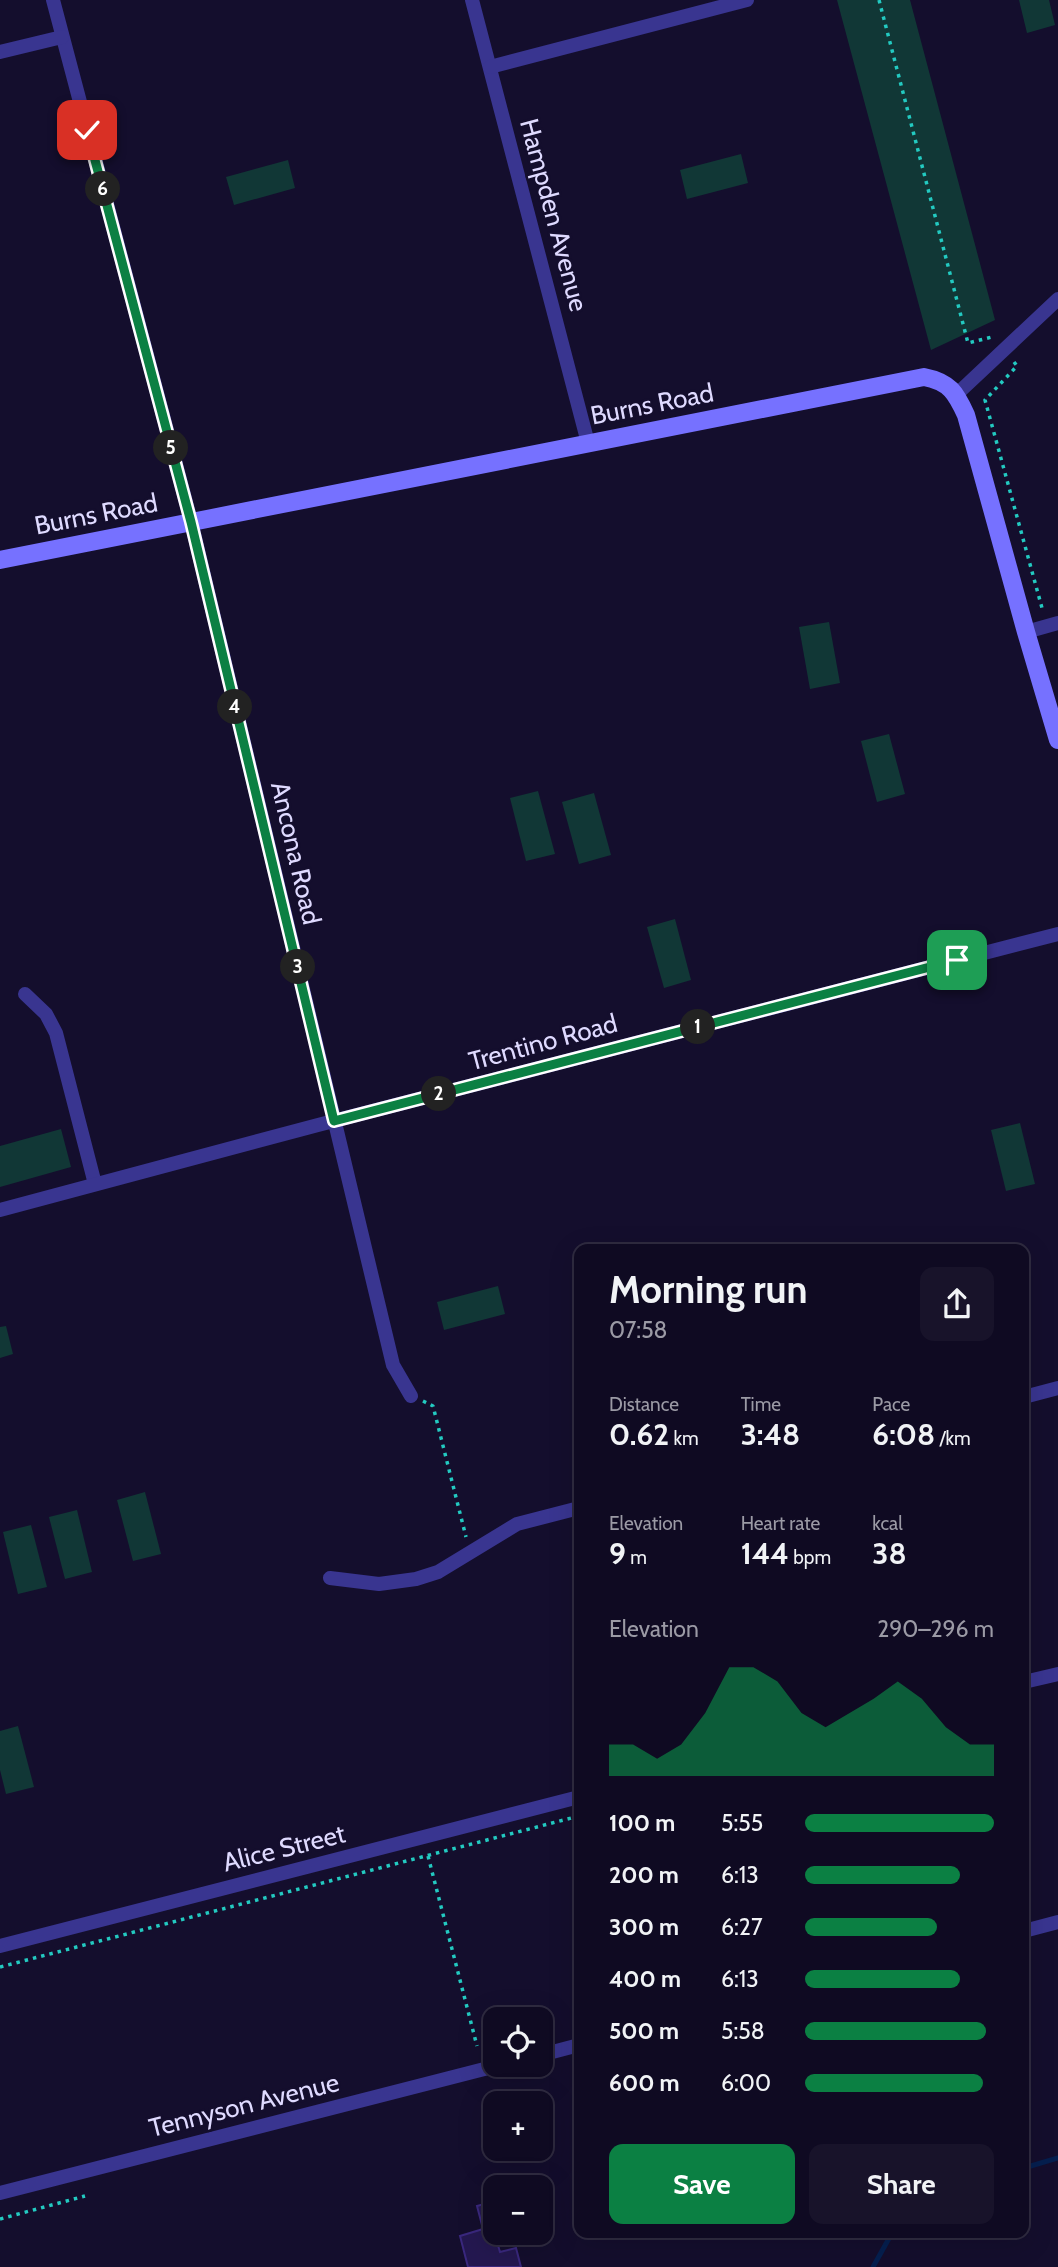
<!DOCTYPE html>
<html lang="en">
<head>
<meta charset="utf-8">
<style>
	:root { --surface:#0f0a22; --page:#18132a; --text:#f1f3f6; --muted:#9b9aa5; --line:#2f2b40; --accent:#0b8043 }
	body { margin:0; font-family:Cabin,sans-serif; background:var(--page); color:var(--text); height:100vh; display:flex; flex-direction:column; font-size:26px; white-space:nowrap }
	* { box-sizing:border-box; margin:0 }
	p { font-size:23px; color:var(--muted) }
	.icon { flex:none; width:38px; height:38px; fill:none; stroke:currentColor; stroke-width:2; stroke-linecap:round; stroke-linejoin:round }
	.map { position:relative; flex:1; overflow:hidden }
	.details { position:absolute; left:574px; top:1244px; width:455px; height:994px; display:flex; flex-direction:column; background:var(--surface); border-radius:14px; box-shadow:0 7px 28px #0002,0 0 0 2px var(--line) }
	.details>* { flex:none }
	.tools { position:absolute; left:483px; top:2007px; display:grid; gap:14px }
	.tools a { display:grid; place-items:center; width:70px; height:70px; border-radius:14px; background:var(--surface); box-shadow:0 7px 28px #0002,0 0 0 2px var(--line); font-size:35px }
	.pin { position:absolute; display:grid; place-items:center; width:60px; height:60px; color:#fff; margin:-30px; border-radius:14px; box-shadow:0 4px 10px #0006 }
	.km { position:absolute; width:35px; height:35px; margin:-18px; border-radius:50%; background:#222; color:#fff; font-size:19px; line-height:35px; text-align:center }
	.round { display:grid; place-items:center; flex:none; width:74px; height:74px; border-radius:14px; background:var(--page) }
	.head { display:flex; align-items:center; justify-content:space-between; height:119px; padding:0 35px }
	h1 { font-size:38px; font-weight:800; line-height:52px }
	.figures { display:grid; grid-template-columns:repeat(3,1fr); gap:10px; height:119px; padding:7px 35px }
	.figures div { display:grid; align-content:center }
	.figures b { font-size:30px; font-weight:800 }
	.figures small { font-size:19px; font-weight:400 }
	.figures p { font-size:19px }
	.chart { height:196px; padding:14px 35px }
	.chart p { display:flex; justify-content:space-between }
	.chart svg { width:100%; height:126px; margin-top:7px; fill:var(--accent); opacity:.7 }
	.cta { display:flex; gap:14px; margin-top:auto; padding:14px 35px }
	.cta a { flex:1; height:80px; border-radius:14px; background:var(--accent); color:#fff; font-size:28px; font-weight:800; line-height:80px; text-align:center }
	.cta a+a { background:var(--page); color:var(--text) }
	ul { padding:0 35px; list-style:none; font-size:23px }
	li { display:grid; grid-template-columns:112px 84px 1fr; align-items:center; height:52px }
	li i { height:18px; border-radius:9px; background:var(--accent) }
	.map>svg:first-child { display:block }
</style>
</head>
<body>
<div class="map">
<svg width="1058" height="2267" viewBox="0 0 1058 2267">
	<rect width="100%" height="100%" fill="#140e2d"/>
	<g fill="#113736">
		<polygon points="837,0 910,0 995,320 931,350"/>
		<polygon points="1019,0 1049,0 1055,25 1027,33"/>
		<polygon points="741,154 748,183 687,199 680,170"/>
		<polygon points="288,160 295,188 234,205 226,177"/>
		<polygon points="829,622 840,683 810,689 799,627"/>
		<polygon points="889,734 905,794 877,802 861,741"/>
		<polygon points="538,791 555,854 526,861 510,798"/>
		<polygon points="594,793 611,855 579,864 562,802"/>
		<polygon points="675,919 691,980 664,988 647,927"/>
		<polygon points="1020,1123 1035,1184 1006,1191 991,1130"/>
		<polygon points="61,1129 71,1167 0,1187 0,1146"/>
		<polygon points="498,1286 505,1314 444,1330 437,1302"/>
		<polygon points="6,1326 13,1354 0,1358 0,1327"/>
		<polygon points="145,1492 161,1554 133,1561 117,1500"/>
		<polygon points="77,1510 92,1572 65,1579 49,1517"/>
		<polygon points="31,1525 47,1587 18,1594 3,1532"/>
		<polygon points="18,1726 34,1787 6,1794 0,1770 0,1731"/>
	</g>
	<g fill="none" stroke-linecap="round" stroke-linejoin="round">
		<g stroke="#051f4f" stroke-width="5">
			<polyline points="1024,2168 1058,2158"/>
			<polyline points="873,2267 892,2233"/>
		</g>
	</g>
	<polygon fill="#241850" stroke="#3a287e" stroke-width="2" points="495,2201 495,2224 492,2225 500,2252 516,2248 521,2267 468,2267 460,2236 483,2229 477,2206"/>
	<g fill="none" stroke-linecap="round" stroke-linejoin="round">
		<g stroke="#23cac1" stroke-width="3.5" stroke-dasharray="3.5 5" stroke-linecap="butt">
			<polyline points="879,0 968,343 992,337"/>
			<polyline points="1014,362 1017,366 985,400 1042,608 1045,610"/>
			<polyline points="423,1401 433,1406 466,1537"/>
			<polyline points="428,1856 477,2046"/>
			<polyline points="0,1967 579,1816"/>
			<polyline points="0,2219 85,2196"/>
		</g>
		<g stroke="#393590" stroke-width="14">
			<polyline points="53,0 191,521 393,1365 411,1396"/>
			<polyline points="472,0 588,443"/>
			<polyline points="0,52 62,37"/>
			<polyline points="490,67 747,0"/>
			<polyline points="957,394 1058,299"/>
			<polyline points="1026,632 1058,623"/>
			<polyline points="25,994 46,1014 56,1033 95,1184"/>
			<polyline points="0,1210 318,1125 1058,934"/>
			<polyline points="1024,1397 1058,1388"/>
			<polyline points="330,1578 379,1584 416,1579 438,1572 517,1524 579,1508"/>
			<polyline points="1024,1682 1058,1674"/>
			<polyline points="1024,1931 1058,1922"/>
			<polyline points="0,1946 579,1797"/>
			<polyline points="541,2055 579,2045"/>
			<polyline points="0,2193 500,2065"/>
		</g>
		<path stroke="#7671ff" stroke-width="18" d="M0,560L924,377C950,382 956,393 966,415L1026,632L1058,740"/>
	</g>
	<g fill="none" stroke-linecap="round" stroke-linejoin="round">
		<defs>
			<polyline id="route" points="87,130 191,522 334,1121 957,960"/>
		</defs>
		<use href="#route" stroke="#fff" stroke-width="14"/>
		<use href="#route" stroke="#0b8043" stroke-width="9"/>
	</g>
	<g text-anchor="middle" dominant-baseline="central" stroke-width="5" stroke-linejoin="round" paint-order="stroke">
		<g font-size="26" fill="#dfdaff" stroke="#140e2d">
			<text transform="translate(554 215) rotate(75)">Hampden Avenue</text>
			<text transform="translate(652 404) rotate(-11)">Burns Road</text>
			<text transform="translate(96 514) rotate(-11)">Burns Road</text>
			<text transform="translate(296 853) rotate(77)">Ancona Road</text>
			<text transform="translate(543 1042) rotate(-15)">Trentino Road</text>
			<text transform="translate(284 1848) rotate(-14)">Alice Street</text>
			<text transform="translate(244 2105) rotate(-14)">Tennyson Avenue</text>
		</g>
	</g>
</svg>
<div class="tools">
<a><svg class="icon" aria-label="locate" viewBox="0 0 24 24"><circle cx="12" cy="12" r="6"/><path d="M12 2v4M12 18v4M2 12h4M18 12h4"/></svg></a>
<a>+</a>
<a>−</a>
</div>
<div class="pin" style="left:957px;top:960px;background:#1e9e55"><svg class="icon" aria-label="arrive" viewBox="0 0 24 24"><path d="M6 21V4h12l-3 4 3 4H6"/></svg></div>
<div class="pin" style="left:87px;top:130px;background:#d93025"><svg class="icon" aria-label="check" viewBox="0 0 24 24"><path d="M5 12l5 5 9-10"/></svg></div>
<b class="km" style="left:698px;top:1027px">1</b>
<b class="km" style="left:439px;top:1094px">2</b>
<b class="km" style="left:298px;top:967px">3</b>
<b class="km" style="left:235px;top:707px">4</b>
<b class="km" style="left:171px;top:448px">5</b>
<b class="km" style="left:103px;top:189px">6</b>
<section class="details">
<div class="head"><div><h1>Morning run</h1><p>07:58</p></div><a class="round"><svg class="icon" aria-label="share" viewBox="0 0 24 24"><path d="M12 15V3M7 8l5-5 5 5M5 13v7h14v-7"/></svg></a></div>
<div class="figures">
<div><p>Distance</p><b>0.62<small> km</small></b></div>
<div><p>Time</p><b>3:48</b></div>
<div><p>Pace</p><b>6:08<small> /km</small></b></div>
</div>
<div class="figures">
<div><p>Elevation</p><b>9<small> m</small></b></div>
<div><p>Heart rate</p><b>144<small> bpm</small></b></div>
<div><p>kcal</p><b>38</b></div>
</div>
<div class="chart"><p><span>Elevation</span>290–296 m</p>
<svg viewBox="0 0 160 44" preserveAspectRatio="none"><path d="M0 44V33L10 33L20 38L30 33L40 22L50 6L60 6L70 11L80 22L90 27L100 22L110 17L120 11L130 17L140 27L150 33L160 33V44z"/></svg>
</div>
<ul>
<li><b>100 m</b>5:55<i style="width:100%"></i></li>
<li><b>200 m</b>6:13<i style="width:82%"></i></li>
<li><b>300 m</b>6:27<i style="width:70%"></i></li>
<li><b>400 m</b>6:13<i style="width:82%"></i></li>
<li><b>500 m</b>5:58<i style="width:96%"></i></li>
<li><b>600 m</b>6:00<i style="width:94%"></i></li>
</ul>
<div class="cta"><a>Save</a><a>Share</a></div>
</section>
</div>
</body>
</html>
